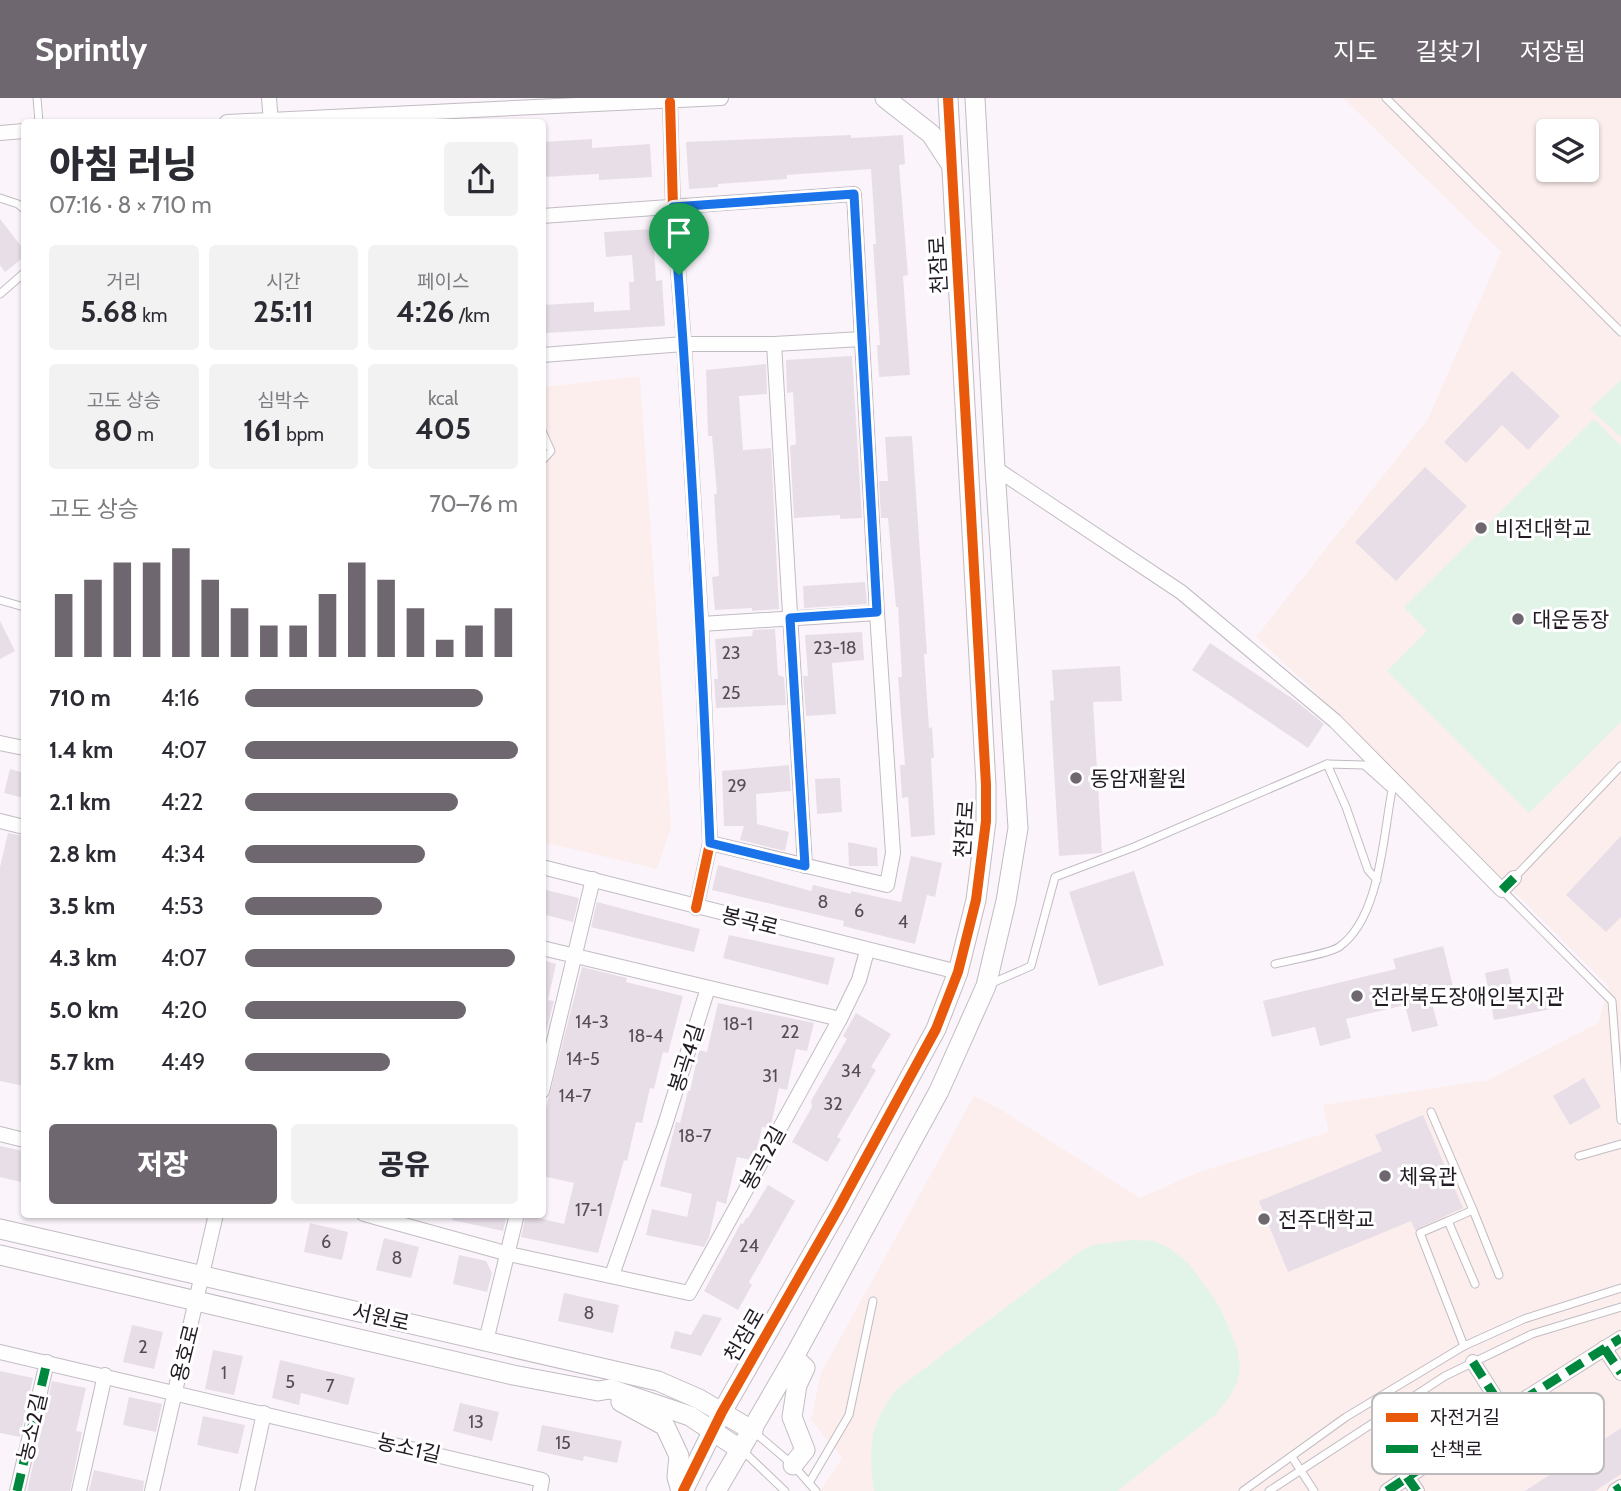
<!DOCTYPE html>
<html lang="ko">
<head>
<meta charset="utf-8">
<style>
	:root { --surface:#fff; --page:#f2f2f3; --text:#2b2b33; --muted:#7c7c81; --accent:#6f676f }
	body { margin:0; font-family:Cabin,"Noto Sans KR",sans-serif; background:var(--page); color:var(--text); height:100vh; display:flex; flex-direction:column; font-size:26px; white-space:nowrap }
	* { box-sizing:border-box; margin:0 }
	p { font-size:23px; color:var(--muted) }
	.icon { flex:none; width:38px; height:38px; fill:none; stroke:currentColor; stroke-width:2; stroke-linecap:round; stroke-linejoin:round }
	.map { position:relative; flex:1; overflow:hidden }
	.sheet { position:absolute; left:21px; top:21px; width:525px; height:1099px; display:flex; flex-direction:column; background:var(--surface); border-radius:7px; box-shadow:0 2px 5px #0004 }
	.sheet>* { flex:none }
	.tools { position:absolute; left:1536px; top:21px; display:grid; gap:14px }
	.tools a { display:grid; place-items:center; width:63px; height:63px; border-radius:7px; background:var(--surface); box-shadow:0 2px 5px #0004; font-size:35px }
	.pin { position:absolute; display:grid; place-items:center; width:60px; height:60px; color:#fff; margin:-72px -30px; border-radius:50% 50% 50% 0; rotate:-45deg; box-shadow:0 0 7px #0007 }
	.pin .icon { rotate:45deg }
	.round { display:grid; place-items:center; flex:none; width:74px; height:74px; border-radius:7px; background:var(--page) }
	.headline { display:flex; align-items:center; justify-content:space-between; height:119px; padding:0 28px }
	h1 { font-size:38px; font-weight:800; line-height:52px }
	.metrics { display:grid; grid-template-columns:repeat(3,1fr); gap:10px; height:119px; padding:7px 28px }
	.metrics div { display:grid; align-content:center; border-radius:7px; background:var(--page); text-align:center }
	.metrics b { font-size:30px; font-weight:800 }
	.metrics small { font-size:19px; font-weight:400 }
	.metrics p { font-size:19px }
	.chart { height:196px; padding:14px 28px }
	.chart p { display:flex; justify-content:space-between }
	.chart svg { width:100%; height:126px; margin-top:7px; stroke:var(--accent); stroke-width:6 }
	.primary-button { display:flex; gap:14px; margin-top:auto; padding:14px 28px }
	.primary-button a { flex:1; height:80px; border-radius:7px; background:var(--accent); color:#fff; font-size:28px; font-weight:800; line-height:80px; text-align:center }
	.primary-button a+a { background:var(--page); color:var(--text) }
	ul { padding:0 28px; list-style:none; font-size:23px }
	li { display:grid; grid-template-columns:112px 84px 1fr; align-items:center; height:52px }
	li i { height:18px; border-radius:9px; background:var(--accent) }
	header { display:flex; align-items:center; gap:42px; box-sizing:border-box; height:98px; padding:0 35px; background:var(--accent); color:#fff }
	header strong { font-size:33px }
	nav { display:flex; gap:38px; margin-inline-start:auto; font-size:24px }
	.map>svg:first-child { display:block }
</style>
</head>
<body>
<header>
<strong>Sprintly</strong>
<nav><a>지도</a><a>길찾기</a><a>저장됨</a></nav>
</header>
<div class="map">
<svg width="1621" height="1393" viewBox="0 0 1621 1393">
	<rect width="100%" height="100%" fill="#fbf5fb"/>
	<g fill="#fceeed" fill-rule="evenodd">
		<path d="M1343,0H1621V1393H820L842,1360L811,1322L821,1275L974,998L1000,1011L1140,1100L1199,1074L1329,1034L1323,1007L1488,982L1598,925L1609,889L1314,593L1256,539L1428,321L1501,154ZM1549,33H1587V72H1549Z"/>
		<polygon points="640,278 671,729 657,771 543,744 543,289"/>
	</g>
	<g fill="#e2f4e8">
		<polygon points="1621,282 1621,339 1590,311"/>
		<polygon points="1594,321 1621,348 1621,624 1529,715 1387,573 1427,533 1404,509"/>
		<path d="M1132,1142L1154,1143L1168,1149L1189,1166L1218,1206L1230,1232L1237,1251L1240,1268L1238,1283L1230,1298L1215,1317L1117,1393H874C868,1351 869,1327 896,1292L1081,1153L1092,1147Z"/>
	</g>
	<g fill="#e8dee8">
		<polygon points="851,37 851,40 903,37 905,66 899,67 908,177 903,178 910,277 879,279 877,247 880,247 873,146 876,146 871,71 787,77 787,81 718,86 718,89 689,91 686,44"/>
		<polygon points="592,41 592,50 650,46 652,79 599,82 599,76 544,79 542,44"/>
		<polygon points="0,121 24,152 24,159 5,174 0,167"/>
		<polygon points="653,131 656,183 662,182 665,228 546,235 544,207 594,204 594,214 630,212 629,184 634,184 632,157 606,159 604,134"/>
		<polygon points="852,258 862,420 840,421 840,417 794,420 790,348 796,346 793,294 787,295 786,262"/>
		<polygon points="766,266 767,296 739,298 743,352 771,350 779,511 752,513 752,510 715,512 712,479 719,478 714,396 717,396 712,338 708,338 706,272"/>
		<polygon points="1512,273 1560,318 1528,352 1502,327 1466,365 1444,344"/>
		<polygon points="912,338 927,556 924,556 929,630 932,629 934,660 931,660 935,737 911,739 908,699 902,700 900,667 905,667 898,579 902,579 898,509 896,509 888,420 881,420 879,383 888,383 885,339"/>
		<polygon points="1425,369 1467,408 1396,483 1355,444"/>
		<polygon points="865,484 867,506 804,510 803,488"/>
		<polygon points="0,523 15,553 0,561"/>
		<polygon points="775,531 778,577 784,579 786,607 716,610 714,581 718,581 715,541 752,538 753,532"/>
		<polygon points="862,534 864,562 832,565 836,616 806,618 803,578 808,578 805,537"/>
		<polygon points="1210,545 1296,603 1324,626 1308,650 1192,572"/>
		<polygon points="1120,568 1122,603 1093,604 1102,755 1059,758 1050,603 1054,602 1052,572"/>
		<polygon points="789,667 791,693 756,696 757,726 789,734 785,753 740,742 744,728 724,728 722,673"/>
		<polygon points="10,671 24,675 24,700 4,695"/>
		<polygon points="840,680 842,714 817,716 815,681"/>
		<polygon points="8,735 24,738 24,988 0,983 0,769"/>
		<polygon points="1621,738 1621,819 1606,834 1566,797"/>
		<polygon points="848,744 877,750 878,768 849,768"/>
		<polygon points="911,758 942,765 935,799 927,797 915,846 843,828 844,823 712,792 718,767 811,793 813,787 851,796 851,793 901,804"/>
		<polygon points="1134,773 1164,867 1099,888 1069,794"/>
		<polygon points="542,791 579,800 573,824 542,816"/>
		<polygon points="597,804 700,831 694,854 591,829"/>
		<polygon points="729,837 835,860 828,887 723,860"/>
		<polygon points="1443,848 1453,888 1429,894 1438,928 1412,934 1405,907 1346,921 1351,940 1320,948 1315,929 1272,939 1263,903 1396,871 1393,861"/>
		<polygon points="542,862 556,866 548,902 554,903 542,950"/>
		<polygon points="582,869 627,880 626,884 683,898 668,955 663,954 654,991 650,990 642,1025 636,1024 627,1063 624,1062 598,1155 521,1139 526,1117 564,1126 574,1085 542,1078 542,1026"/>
		<polygon points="1508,870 1512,887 1521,893 1552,887 1557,910 1494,922 1485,875"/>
		<polygon points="718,905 814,925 807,953 796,951 787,992 779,990 771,1027 769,1030 762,1029 757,1052 751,1062 737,1059 726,1106 717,1103 709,1139 704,1149 646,1137 652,1111 687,1119 692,1096 660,1088 676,1024 680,1025 688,993 690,993 699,952 707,954"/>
		<polygon points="856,915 891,936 871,969 876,972 837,1039 841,1041 827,1064 792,1044 812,1009 811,1003 847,941 843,938"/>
		<polygon points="1584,980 1601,1009 1570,1027 1553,998"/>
		<polygon points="1423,1017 1463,1110 1415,1132 1411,1123 1288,1174 1259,1103 1382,1053 1375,1037"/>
		<polygon points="0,1048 24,1053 21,1084 0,1079"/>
		<polygon points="768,1087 795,1103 749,1184 752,1187 738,1212 704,1193 741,1125 743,1126 746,1120 748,1120"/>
		<polygon points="453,1116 507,1116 503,1133 452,1122"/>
		<polygon points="310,1125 348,1134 342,1162 304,1154"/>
		<polygon points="384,1140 419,1149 411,1180 376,1172"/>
		<polygon points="459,1157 486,1163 492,1175 487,1194 453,1186"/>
		<polygon points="564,1195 619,1207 613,1235 558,1223"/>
		<polygon points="703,1216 722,1220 701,1258 670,1250 675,1233 691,1237"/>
		<polygon points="132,1227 163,1234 154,1271 123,1264"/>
		<polygon points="213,1252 243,1258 234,1297 205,1291"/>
		<polygon points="280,1262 355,1280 348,1307 301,1295 299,1307 272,1300"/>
		<polygon points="0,1273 33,1280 20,1339 0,1335"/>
		<polygon points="52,1283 86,1290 76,1333 82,1334 70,1393 27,1393"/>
		<polygon points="129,1299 162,1306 156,1334 123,1327"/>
		<polygon points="460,1305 499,1314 492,1343 453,1333"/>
		<polygon points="203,1318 245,1327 238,1356 197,1347"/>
		<polygon points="542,1327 622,1343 617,1365 584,1358 583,1363 537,1353"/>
		<polygon points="1621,1330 1621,1376 1595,1393 1525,1393"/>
		<polygon points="94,1372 144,1383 143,1393 89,1393"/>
	</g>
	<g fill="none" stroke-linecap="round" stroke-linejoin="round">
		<defs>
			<g id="lane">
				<polyline points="37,0 39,24"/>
				<polyline points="1386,0 1621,234"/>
				<polyline points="0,100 18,106 24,111"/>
				<polyline points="0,196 24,175"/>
				<polyline points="542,333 551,353 542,363"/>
				<polyline points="0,502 24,509"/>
				<polyline points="1327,666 1346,709 1368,772 1377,782"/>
				<polyline points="1514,780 1621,668"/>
				<polyline points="1502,792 1612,903 1621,1022"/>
				<path d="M990,886L1031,868L1055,779L1134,749L1327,666L1364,667L1392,692C1383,739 1380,820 1339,849C1329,856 1289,862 1275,866"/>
				<polyline points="1431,1014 1473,1112"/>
				<polyline points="1579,1058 1621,1046"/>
				<polyline points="1448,1123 1473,1112 1499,1177"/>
				<polyline points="1464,1248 1420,1135 1448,1123 1475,1186"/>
				<polyline points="753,1333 793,1367 816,1393"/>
				<polyline points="742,1352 785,1393"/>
				<polyline points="1292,1359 1314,1393"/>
				<polyline points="809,1385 849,1317 873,1203"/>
				<polyline points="1243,1393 1346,1319 1464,1248 1524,1221 1621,1190"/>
				<polyline points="1269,1393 1445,1278 1532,1236 1621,1209"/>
			</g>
			<g id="street">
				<polyline points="269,0 271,24"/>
				<polyline points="670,4 673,109 684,246 701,526 710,745 696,810"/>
				<polyline points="227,24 721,0"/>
				<polyline points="0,35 24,33"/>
				<polyline points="542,118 854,96 877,515 893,755 887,787 710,745"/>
				<polyline points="774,246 805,768"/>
				<polyline points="542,257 684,246 774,246 862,241"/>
				<polyline points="995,370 1181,494 1335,623 1502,792 1514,780"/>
				<polyline points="701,526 877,515"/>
				<polyline points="0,645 24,650"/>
				<polyline points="0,723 24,729"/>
				<polyline points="542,769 958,874"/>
				<polyline points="542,850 840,921"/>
				<polyline points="542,993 593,781"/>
				<polyline points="0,1036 24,1042"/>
				<polyline points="364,1116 509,1156 689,1195 840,921 859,882 867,853"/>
				<polyline points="612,1177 664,1030 708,890"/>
				<polyline points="486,1243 517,1116"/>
				<polyline points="1604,1250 1621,1275"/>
				<polyline points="0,1254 542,1382 540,1393"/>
				<polyline points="1473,1264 1534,1360"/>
				<polyline points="1407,1379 1417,1393"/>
				<polyline points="17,1393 47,1264"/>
				<polyline points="79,1393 105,1277"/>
				<polyline points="152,1393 216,1116"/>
				<polyline points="247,1393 264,1315"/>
				<polyline points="1387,1393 1504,1314 1621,1240"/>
				<polyline points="1615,1393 1621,1389"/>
			</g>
			<g id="secondary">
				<polyline points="885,0 931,36 950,65"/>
				<polyline points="0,1131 658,1283 699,1301 753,1333"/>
				<polyline points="0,1157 513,1277 598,1293 610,1291 690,1318 741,1352"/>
				<polyline points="621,1304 665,1328 679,1358 677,1379 681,1393"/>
				<polyline points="793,1367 805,1352 792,1319 797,1287 805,1270 794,1259"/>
				<polyline points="683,1393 722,1314 838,1111 936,931 958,874 976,802 986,723 986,687 948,0"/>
				<polyline points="716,1393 794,1259 939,993 986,888 1006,803 1018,730 995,370 975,0"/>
			</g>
		</defs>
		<use href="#lane" stroke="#c2bbc3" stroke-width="9"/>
		<use href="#street" stroke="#c2bbc3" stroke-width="16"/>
		<use href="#secondary" stroke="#c2bbc3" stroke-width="21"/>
		<use href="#lane" stroke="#fefefe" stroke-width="7"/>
		<use href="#street" stroke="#fefefe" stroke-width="14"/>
		<use href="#secondary" stroke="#fefefe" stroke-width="19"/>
		<g stroke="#00873e" stroke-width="9" stroke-dasharray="18 9" stroke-linecap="butt">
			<polyline points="1502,792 1514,780"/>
			<polyline points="1604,1250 1621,1275"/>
			<polyline points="1473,1264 1534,1360"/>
			<polyline points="1407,1379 1417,1393"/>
			<polyline points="17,1393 47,1264"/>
			<polyline points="1387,1393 1504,1314 1621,1240"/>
			<polyline points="1615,1393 1621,1389"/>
		</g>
		<defs>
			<g id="cycleway">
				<polyline points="670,4 673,109 684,246 701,526 710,745 696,810"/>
				<polyline points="683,1393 722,1314 838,1111 936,931 958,874 976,802 986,723 986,687 948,0"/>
			</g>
		</defs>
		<use href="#cycleway" stroke="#fff" stroke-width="15"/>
		<use href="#cycleway" stroke="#e8590c" stroke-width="10"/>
	</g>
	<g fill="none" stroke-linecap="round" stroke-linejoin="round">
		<defs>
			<path id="route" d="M854,96L877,514L790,520L805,768L710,745C701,533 690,321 673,109Z"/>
		</defs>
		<use href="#route" stroke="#fff" stroke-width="14"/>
		<use href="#route" stroke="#1a73e8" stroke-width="9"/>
	</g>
	<g fill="#6f676f" stroke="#fff" stroke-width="2.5">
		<circle cx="1481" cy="430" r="7"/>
		<circle cx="1518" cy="521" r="7"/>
		<circle cx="1076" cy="680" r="7"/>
		<circle cx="1357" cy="898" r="7"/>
		<circle cx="1385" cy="1078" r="7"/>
		<circle cx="1264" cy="1121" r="7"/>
	</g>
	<g text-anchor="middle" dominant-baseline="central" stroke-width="6" stroke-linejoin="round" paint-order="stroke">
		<g font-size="18" fill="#554d56">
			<text x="835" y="550">23-18</text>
			<text x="731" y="555">23</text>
			<text x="731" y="595">25</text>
			<text x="737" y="688">29</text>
			<text x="823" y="804">8</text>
			<text x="859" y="813">6</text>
			<text x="903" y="824">4</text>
			<text x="592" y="924">14-3</text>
			<text x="738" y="926">18-1</text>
			<text x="790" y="934">22</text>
			<text x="646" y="938">18-4</text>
			<text x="583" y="961">14-5</text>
			<text x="851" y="973">34</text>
			<text x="770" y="978">31</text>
			<text x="575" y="998">14-7</text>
			<text x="833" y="1006">32</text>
			<text x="695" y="1038">18-7</text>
			<text x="589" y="1112">17-1</text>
			<text x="326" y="1144">6</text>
			<text x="749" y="1148">24</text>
			<text x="397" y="1160">8</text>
			<text x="589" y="1215">8</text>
			<text x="143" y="1249">2</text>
			<text x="224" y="1275">1</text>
			<text x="290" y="1284">5</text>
			<text x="330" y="1288">7</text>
			<text x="476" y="1324">13</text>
			<text x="563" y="1345">15</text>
		</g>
		<g font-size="21" fill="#231b24" stroke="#fff">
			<text transform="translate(938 167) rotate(-93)">천잠로</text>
			<text transform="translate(964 731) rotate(-86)">천잠로</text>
			<text transform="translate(750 823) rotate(14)">봉곡로</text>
			<text transform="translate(686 960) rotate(-72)">봉곡4길</text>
			<text transform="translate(763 1060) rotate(-61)">봉곡2길</text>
			<text transform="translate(381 1219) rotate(13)">서원로</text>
			<text transform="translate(744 1237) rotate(-60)">천잠로</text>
			<text transform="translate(185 1255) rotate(-76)">용호로</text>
			<text transform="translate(32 1329) rotate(-77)">농소2길</text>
			<text transform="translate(409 1350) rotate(13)">농소1길</text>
		</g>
		<g font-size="21" fill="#231b24" stroke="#fff" text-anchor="start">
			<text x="1495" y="430">비전대학교</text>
			<text x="1532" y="521">대운동장</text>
			<text x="1090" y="680">동암재활원</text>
			<text x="1371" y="898">전라북도장애인복지관</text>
			<text x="1399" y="1078">체육관</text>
			<text x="1278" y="1121">전주대학교</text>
		</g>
	</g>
	<rect x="1372" y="1295" width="232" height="81" rx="10" fill="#fff" stroke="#bdbbbd" stroke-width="2"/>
	<rect x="1386" y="1315" width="32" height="9" fill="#e8590c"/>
	<rect x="1386" y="1347" width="32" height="8" fill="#00873e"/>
	<g font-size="19" fill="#231b24">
		<text x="1430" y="1326">자전거길</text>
		<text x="1430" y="1358">산책로</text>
	</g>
</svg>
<div class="tools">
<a><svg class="icon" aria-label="layers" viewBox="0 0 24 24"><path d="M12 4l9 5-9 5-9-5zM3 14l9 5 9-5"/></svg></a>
</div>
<div class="pin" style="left:679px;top:177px;background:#1e9e55"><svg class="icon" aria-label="arrive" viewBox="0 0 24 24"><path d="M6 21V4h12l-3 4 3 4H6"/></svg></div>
<section class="sheet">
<div class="headline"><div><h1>아침 러닝</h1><p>07:16 · 8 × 710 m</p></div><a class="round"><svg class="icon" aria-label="share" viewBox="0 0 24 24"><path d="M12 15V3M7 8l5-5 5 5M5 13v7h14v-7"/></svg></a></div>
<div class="metrics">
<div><p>거리</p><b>5.68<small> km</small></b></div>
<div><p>시간</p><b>25:11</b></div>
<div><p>페이스</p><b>4:26<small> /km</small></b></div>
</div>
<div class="metrics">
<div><p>고도 상승</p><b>80<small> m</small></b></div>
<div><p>심박수</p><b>161<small> bpm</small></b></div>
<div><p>kcal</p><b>405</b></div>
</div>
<div class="chart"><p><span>고도 상승</span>70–76 m</p>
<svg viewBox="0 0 160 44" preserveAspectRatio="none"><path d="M5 44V22M15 44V17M25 44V11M35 44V11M45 44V6M55 44V17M65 44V27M75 44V33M85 44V33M95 44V22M105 44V11M115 44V17M125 44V27M135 44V38M145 44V33M155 44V27"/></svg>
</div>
<ul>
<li><b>710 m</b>4:16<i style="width:87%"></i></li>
<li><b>1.4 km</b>4:07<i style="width:100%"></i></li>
<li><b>2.1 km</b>4:22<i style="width:78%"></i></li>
<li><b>2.8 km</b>4:34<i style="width:66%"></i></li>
<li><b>3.5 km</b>4:53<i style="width:50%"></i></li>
<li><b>4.3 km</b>4:07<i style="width:99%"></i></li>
<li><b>5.0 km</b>4:20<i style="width:81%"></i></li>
<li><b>5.7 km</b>4:49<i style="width:53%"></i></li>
</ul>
<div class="primary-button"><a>저장</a><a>공유</a></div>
</section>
</div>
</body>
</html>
